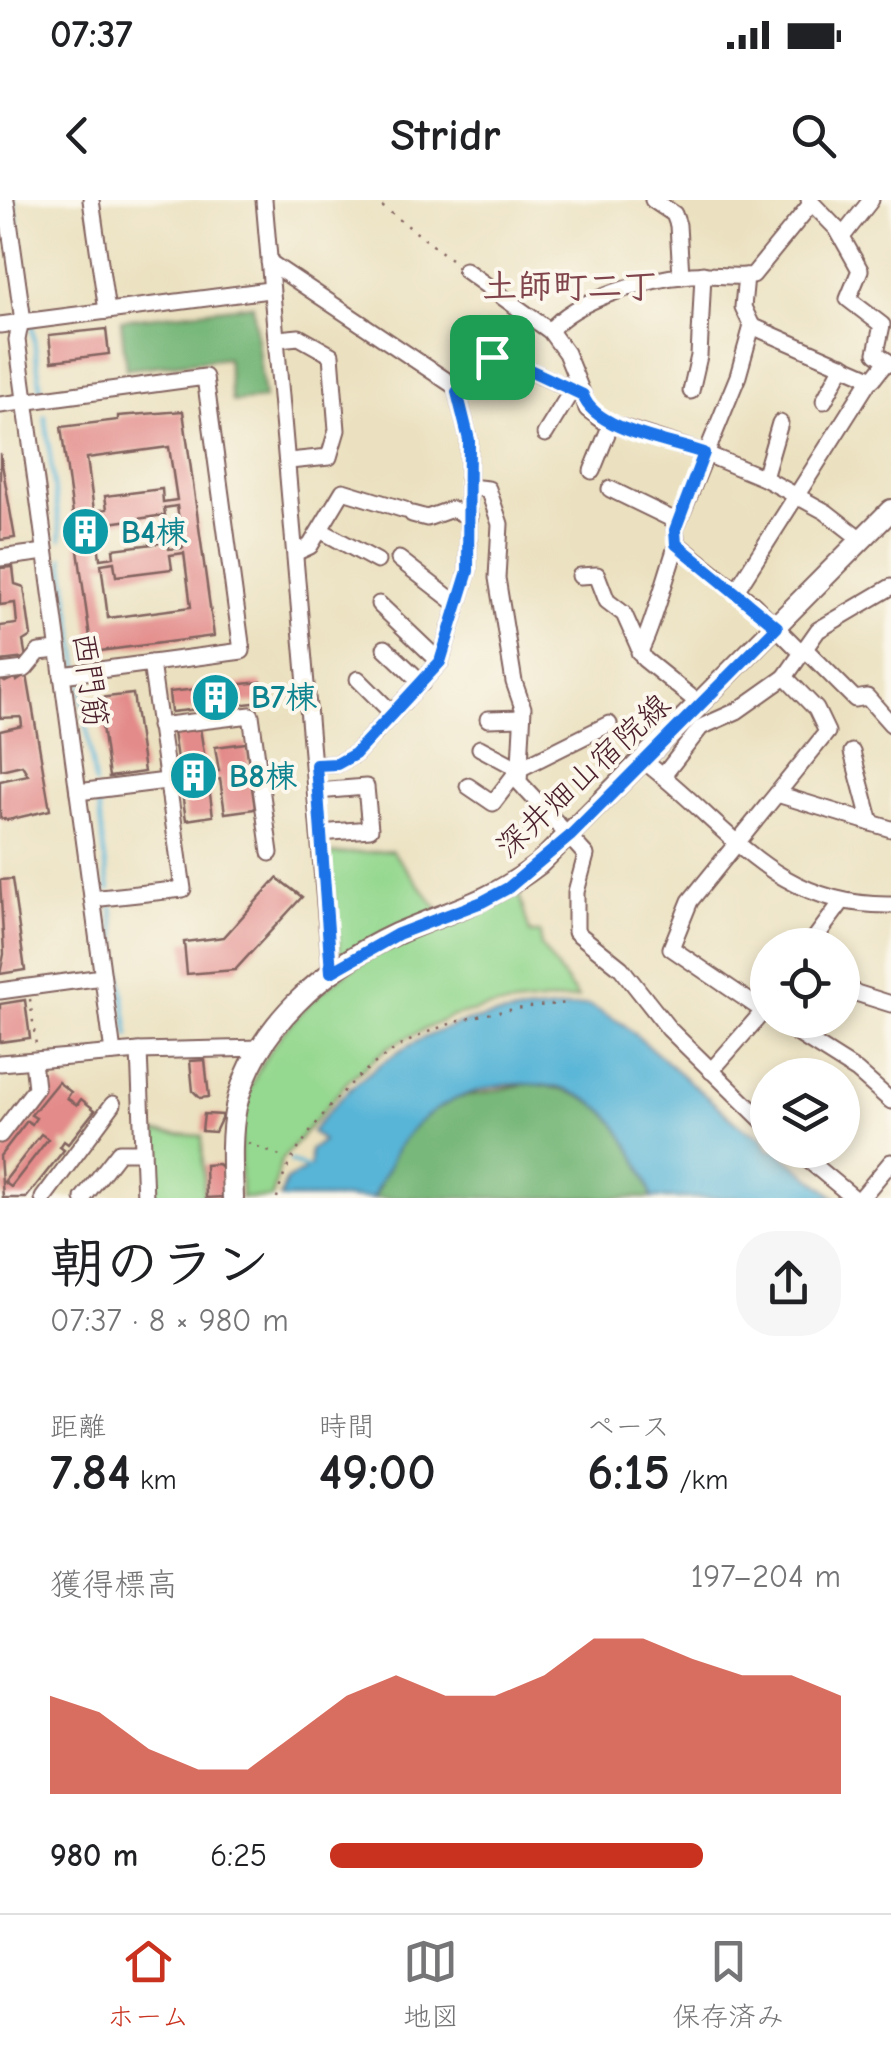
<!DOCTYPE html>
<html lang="ja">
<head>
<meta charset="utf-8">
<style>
	:root { --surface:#fff; --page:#f6f6f6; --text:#202124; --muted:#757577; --line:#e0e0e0; --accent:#c8321e }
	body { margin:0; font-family:"Comic Neue","Klee One",sans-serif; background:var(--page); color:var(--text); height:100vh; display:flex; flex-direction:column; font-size:38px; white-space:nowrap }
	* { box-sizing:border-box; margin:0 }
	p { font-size:32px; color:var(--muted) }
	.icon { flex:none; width:55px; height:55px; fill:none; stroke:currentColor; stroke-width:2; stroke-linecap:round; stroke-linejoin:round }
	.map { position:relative; height:998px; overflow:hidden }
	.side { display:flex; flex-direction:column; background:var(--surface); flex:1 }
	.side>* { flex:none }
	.controls { position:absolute; left:750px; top:728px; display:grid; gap:20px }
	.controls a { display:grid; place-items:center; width:110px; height:110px; border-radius:50%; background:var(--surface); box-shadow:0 5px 15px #0003; font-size:50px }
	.pin { position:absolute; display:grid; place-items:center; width:85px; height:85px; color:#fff; margin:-42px; border-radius:20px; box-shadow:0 5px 15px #0006 }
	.round { display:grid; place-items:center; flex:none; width:105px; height:105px; border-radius:40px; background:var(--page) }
	.headline { display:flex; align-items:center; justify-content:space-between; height:170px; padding:0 50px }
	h1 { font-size:55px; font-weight:600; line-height:75px }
	.stats { display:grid; grid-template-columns:repeat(3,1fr); gap:15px; height:170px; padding:10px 50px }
	.stats div { display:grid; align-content:center }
	.stats b { font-size:50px; font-weight:600 }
	.stats small { font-size:28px; font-weight:400 }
	.stats p { font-size:28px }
	.chart { height:280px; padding:20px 50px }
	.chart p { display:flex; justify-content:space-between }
	.chart svg { width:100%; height:180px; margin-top:10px; fill:var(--accent); opacity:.7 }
	ul { padding:0 50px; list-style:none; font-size:32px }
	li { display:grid; grid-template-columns:160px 120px 1fr; align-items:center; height:75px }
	li i { height:25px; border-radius:12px; background:var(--accent) }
	.status { display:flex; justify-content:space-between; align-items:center; height:70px; padding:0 50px; background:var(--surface); direction:ltr }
	.status svg { height:28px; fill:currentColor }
	header { display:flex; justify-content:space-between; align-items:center; height:130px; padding:0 50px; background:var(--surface); font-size:45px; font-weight:600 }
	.menu { display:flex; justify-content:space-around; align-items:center; height:140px; border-top:2px solid var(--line); background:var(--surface); font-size:28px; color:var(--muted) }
	.menu a { display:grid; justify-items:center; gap:5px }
	.menu .selected { color:var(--accent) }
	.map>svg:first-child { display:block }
</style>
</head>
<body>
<div class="status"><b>07:37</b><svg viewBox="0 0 49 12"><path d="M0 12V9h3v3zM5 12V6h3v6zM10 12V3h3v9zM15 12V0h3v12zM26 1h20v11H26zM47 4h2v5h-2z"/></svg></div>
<header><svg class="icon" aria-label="back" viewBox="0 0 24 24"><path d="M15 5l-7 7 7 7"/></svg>Stridr<svg class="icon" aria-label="search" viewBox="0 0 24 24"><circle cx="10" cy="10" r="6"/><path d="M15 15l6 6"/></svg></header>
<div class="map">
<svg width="891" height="998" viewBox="0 0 891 998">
	<rect width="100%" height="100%" fill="#fbf7ec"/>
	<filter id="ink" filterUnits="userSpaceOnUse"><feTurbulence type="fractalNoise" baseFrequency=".01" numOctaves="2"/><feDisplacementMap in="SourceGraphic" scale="20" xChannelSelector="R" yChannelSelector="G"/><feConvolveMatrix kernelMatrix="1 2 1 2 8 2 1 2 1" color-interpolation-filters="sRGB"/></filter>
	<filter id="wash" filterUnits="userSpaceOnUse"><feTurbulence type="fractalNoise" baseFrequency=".0048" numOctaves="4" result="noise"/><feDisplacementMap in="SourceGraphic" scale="40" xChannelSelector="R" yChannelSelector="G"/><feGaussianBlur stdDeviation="2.25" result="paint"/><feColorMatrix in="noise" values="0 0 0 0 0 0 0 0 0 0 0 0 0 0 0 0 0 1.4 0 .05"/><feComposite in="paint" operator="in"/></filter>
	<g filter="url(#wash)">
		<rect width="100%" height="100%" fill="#ebe1c0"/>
		<g fill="#95d890" stroke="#707c5e" stroke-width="2.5">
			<polygon points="392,651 439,710 344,756 340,754 329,654"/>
			<path d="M518,691L530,733H540L541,746L578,798L487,808L450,817L390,846L349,880L281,961L272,998H241C240,963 237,926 249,891C269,837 322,785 371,757C419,731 471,719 518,691Z"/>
			<polygon points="151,932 202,936 204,998 153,998"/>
		</g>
		<g fill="#78b87a" stroke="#616c52" stroke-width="2.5">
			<polygon points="253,105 264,199 232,202 227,158 126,169 121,120"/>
			<path d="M532,883C556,888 589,895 606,913C626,932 646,972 652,998H374L394,949L418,919L458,898Z"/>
		</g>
		<path fill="#58b5d7" stroke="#516a81" stroke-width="2.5" d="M588,805L623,824L744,929L762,937L768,950H777L836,998H652C647,976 621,926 604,911C541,857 418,889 390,964C385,976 376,985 374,998H280L286,980L310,967V950L323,941L312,932C353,876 418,829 488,817C521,811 555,810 588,805Z"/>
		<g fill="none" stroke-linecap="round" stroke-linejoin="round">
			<g stroke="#58b5d7" stroke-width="4">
				<polyline points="14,0 30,112"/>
				<polyline points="32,125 41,191"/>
				<polyline points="45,216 61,339"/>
				<polyline points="63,358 79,467"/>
				<polyline points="80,478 95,584"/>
				<polyline points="97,595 109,690"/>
				<polyline points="112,707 129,836"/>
				<polyline points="291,961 309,969"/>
			</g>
		</g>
		<g id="blocks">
			<g fill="#e38b8a" fill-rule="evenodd">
				<polygon points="106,129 109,154 52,161 49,135"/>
				<path d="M183,211L214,436L92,452L61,227L118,220V216ZM169,247L177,300L163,302L162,289L105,296L107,309L94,311L87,258ZM177,306L183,348L169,349V342L113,349L114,357L100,359L95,316L108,315L109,323L165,315L164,308ZM184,353L191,407L108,418L101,364L114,362L116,376L172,369L170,355Z"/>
				<polygon points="0,253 15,338 0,340"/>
				<polygon points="13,367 15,384 24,387 31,436 23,441 26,458 0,461 0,426 17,424 15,403 0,405 0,368"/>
				<polygon points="27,475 50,610 8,620 0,618 0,581 28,575 22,565 1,570 0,531 22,526 21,517 0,518 0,479 5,482 16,477 17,481"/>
				<polygon points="261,482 263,502 171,512 169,492"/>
				<polygon points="133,494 144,572 109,577 98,498"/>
				<polygon points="200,528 207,572 219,571 215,547 246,543 255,609 225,613 220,579 208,580 213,616 186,620 173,532"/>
				<polygon points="277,678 302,697 235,770 187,774 184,742 224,737"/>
				<polygon points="12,679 25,770 0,774 4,754 0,680"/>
				<polygon points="25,800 30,838 0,842 0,804"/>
				<polygon points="205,860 209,897 200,898 193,891 190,861"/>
				<path d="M58,882L71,892L67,898L77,905L81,899L95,910L68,944L64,941L60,947L64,950L26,998H3L0,956L27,921L32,924L36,918L31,915ZM41,934L48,939L11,987L4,982Z"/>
				<polygon points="204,914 223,915 215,932 202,931"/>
				<polygon points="218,964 222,968 223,997 206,998 205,965"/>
			</g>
		</g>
	</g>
	<g filter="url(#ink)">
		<use href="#blocks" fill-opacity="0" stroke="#82635f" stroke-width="2.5"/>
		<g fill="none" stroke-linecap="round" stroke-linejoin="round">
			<defs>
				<g id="minor">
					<polyline points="6,0 22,114 17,140 113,853"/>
					<polyline points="91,0 107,111"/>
					<polyline points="264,0 331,773"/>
					<polyline points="653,0 674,14 678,25 681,76"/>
					<polyline points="809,0 837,29 860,70 848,99 882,125 876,153 891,164"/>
					<polyline points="842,37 871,0"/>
					<polyline points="269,62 459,189"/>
					<polyline points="465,70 550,131 566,153 583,195"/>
					<polyline points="746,76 743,107 752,126 873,179 887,161"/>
					<polyline points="0,125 269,90"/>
					<polyline points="752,126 738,176 675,330 677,344 753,404 801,452"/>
					<path d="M550,131C575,98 652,78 691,75C711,73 733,79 753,75L811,4"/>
					<polyline points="278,139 299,137 331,155 337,230 329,257 289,261"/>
					<polyline points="691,191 699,156 703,74"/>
					<polyline points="824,201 843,165"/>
					<polyline points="0,205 205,177 242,451 62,475"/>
					<polyline points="545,234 572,190"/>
					<polyline points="592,271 611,224"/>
					<polyline points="764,278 780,223"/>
					<polyline points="469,287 488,289 500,324 497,378 514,482 523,508 519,582 586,655 576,692 576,732 621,768 669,829 768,926"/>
					<polyline points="610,289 678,322"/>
					<polyline points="412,314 427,318 452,309 470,317"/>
					<polyline points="320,330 377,361"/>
					<polyline points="297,352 310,346 343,291 405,310"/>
					<polyline points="0,358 45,352"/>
					<polyline points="399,359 457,404"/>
					<polyline points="580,376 597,375 607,401 624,414 644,459 701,505"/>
					<polyline points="736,391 871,178"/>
					<polyline points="379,404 440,462"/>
					<polyline points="385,448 422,483"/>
					<polyline points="804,448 855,499 867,497 891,524"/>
					<path d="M639,452C649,439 669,366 677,344"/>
					<polyline points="0,472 25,469 39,452 58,450"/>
					<polyline points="358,479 392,513"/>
					<polyline points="488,519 522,518"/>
					<polyline points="159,526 251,515 270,653"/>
					<polyline points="480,548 519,569"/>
					<polyline points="852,552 871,623"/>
					<path d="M645,562C729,626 774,707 891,705"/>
					<path d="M316,565L337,564L355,554L440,462L468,371L469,240L457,192C469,176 480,157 501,157L583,195L587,209L605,222L704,253L764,278L826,312L862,340"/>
					<polyline points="663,576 701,527 737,511 785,477"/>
					<polyline points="468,586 493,603 519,569 609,524"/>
					<polyline points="317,591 366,587 370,629 320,633"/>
					<polyline points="78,592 166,581"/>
					<polyline points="777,594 891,629"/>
					<polyline points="92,699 183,689 151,463"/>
					<polyline points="810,745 841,703"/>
					<polyline points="842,784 856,793 891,804"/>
					<polyline points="0,791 102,777"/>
					<polyline points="768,814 671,748 690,701 827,532 816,509 785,477 818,430 891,387"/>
					<polyline points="776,820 857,871 891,901"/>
					<polyline points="139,851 145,998"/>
					<polyline points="0,863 139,851 261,848"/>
					<polyline points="711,871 768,806"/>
					<polyline points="0,935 36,888 33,861"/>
					<polyline points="796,950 854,998"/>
					<polyline points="43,998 113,904"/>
					<polyline points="83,998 119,952 143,952"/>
					<polyline points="861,998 891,962"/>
				</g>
				<path id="major" d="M233,998C232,968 230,937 236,907C254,827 325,767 396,734C453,709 487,704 539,664L891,310"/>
			</defs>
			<use href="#minor" stroke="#82635f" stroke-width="19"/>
			<use href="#major" stroke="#82635f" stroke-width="24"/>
			<g stroke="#82635f" stroke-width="2.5" stroke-dasharray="2.5 8" stroke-linecap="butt">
				<polyline points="374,0 456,63"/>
				<polyline points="30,799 36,845"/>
				<polyline points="248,943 287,959"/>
				<path d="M277,998C284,967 297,950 316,924C385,832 460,812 570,803"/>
			</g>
			<use href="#minor" stroke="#fff" stroke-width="15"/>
			<use href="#major" stroke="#fff" stroke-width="20"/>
		</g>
	</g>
	<g fill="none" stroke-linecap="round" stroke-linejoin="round" filter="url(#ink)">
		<defs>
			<path id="route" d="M492,157H502L583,195C594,230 670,241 704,253L675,330L676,344L777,427L570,636L508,688L482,702L398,734L331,772L316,565L337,564L355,554L440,462L468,371L469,240L457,192L480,163Z"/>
		</defs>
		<use href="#route" stroke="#fff" stroke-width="20"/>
		<use href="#route" stroke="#1a73e8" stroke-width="12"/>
	</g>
	<defs>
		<symbol id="building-disc" viewBox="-11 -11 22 22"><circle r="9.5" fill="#0f9aa8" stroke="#fbf7ec"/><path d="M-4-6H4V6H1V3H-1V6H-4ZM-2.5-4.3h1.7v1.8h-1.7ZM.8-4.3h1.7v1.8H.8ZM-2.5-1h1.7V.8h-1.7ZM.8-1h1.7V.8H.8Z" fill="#fff"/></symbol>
	</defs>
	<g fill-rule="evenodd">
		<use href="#building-disc" x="58" y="304" width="55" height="55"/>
		<use href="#building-disc" x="188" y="470" width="55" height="55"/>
		<use href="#building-disc" x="166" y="548" width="55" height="55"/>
	</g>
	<g text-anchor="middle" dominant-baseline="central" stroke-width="8" stroke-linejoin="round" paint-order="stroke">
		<g font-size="32" font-weight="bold" fill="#0d838f" stroke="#fbf7ec" text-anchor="start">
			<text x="121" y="332">B4棟</text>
			<text x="251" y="497">B7棟</text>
			<text x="229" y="576">B8棟</text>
		</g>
		<g font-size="32" fill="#4a1f2b" stroke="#fbf7ec">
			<text transform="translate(90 480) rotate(82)">西門筋</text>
			<text transform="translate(583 576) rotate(-43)">深井畑山宿院線</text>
		</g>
		<g font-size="35" font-weight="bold" fill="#80454c" stroke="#fbf7ec">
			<text x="570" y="86">土師町二丁</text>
		</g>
	</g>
</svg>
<div class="controls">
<a><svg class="icon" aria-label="locate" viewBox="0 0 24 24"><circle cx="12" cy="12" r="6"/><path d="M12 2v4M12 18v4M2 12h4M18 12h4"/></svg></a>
<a><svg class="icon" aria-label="layers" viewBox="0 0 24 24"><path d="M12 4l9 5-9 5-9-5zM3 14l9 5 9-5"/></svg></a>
</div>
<div class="pin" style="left:492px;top:157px;background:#1e9e55"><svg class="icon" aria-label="arrive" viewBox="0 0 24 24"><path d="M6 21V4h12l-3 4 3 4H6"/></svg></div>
</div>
<section class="side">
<div class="headline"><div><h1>朝のラン</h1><p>07:37 · 8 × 980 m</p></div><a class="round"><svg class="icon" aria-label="share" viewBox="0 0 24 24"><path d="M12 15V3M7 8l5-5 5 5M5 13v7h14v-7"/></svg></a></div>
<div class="stats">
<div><p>距離</p><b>7.84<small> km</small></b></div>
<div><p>時間</p><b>49:00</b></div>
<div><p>ペース</p><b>6:15<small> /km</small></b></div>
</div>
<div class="chart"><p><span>獲得標高</span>197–204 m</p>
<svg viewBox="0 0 160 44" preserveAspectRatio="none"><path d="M0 44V20L10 24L20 33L30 38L40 38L50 29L60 20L70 15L80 20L90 20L100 15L110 6L120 6L130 11L140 15L150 15L160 20V44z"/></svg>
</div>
<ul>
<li><b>980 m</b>6:25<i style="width:73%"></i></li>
</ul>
</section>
<nav class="menu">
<a class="selected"><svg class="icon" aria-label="home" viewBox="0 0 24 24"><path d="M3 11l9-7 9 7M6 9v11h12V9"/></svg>ホーム</a>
<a><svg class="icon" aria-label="map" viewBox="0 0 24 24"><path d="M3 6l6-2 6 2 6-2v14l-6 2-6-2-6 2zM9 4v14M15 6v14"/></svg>地図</a>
<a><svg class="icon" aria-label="saved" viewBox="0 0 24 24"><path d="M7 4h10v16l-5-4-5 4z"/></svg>保存済み</a>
</nav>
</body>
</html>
